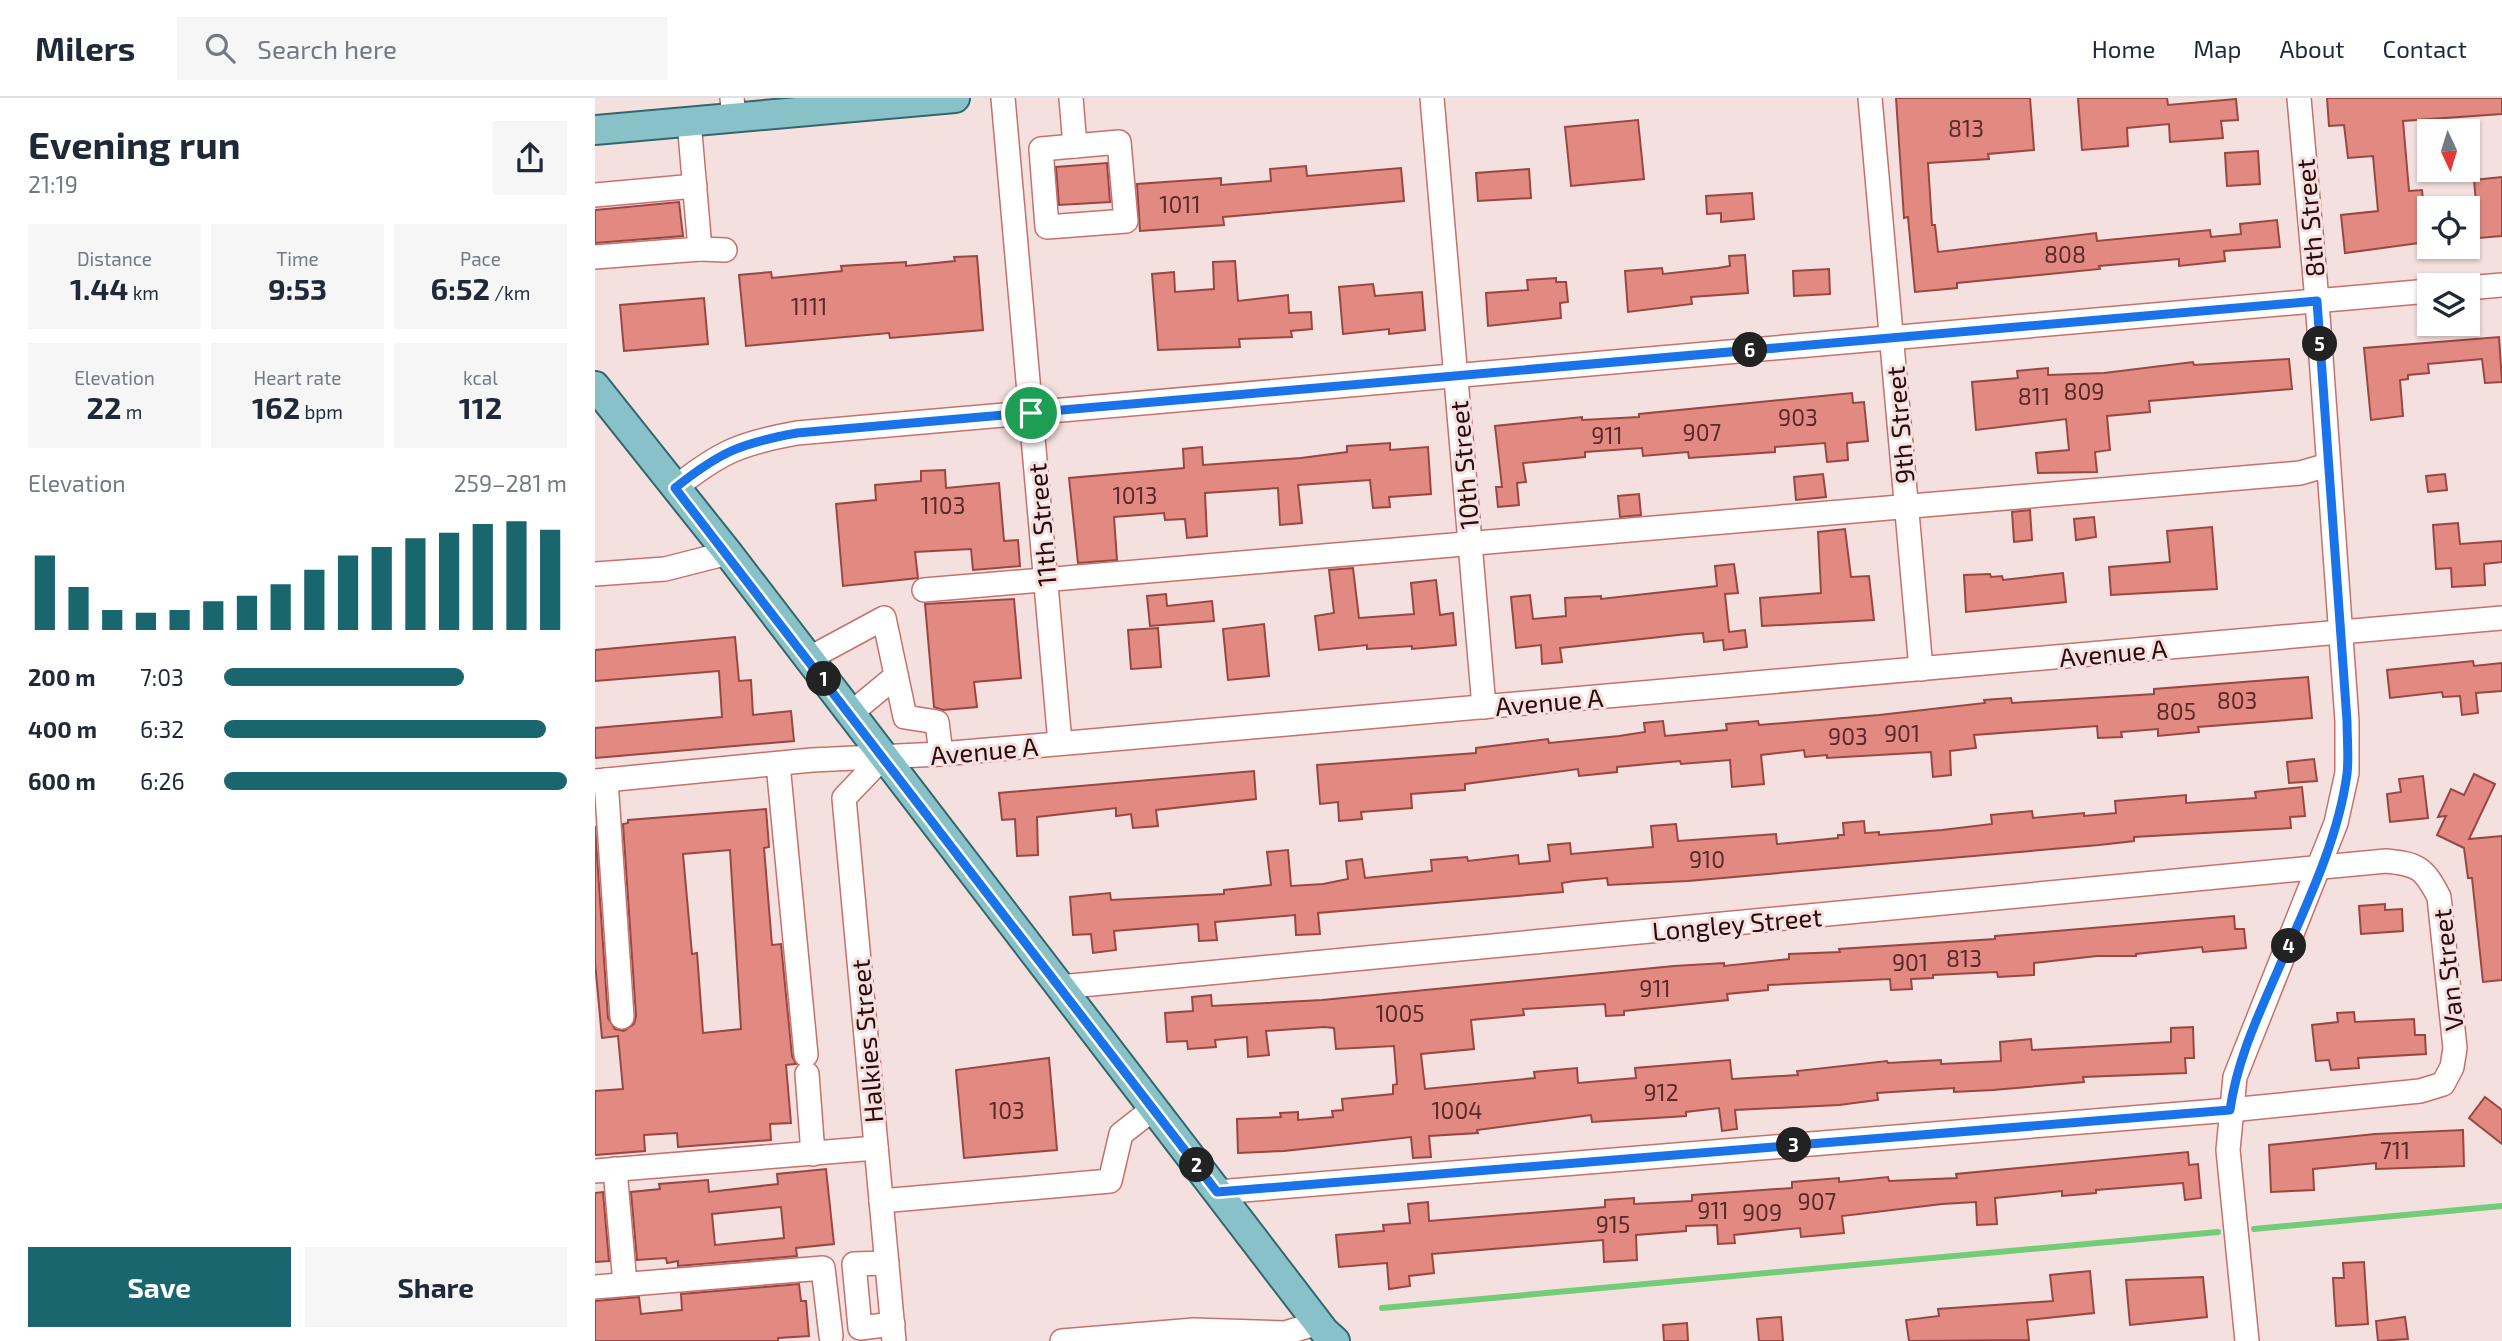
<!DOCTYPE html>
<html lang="en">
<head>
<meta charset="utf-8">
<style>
	:root { --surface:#fff; --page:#f6f6f7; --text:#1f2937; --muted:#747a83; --line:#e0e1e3; --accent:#1a666e }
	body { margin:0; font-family:"Exo 2",sans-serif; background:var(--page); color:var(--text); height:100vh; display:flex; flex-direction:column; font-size:26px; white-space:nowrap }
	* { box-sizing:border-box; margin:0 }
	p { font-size:23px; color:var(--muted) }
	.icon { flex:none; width:38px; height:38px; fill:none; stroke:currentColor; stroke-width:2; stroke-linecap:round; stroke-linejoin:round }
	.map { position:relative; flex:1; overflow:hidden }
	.panel { display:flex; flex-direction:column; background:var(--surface); width:595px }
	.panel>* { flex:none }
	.needle { width:46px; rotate:176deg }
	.tools { position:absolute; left:1822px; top:21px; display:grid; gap:14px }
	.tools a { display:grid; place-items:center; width:63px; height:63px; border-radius:0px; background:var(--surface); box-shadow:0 2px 5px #0004; font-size:35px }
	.pin { position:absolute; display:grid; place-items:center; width:60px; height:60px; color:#fff; margin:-30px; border:4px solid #fff; border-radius:50%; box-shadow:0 2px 7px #0007 }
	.km { position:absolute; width:35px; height:35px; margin:-18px; border-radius:50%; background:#222; color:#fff; font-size:19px; line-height:35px; text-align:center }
	.round { display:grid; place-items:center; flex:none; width:74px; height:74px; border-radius:0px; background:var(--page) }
	.head { display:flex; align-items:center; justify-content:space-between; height:119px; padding:0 28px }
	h1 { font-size:38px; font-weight:700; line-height:52px }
	.metrics { display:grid; grid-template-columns:repeat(3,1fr); gap:10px; height:119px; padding:7px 28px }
	.metrics div { display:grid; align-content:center; border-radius:0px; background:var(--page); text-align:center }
	.metrics b { font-size:30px; font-weight:700 }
	.metrics small { font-size:19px; font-weight:400 }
	.metrics p { font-size:19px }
	.chart { height:196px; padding:14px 28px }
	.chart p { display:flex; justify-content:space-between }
	.chart svg { width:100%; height:126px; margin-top:7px; stroke:var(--accent); stroke-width:6 }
	.cta { display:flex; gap:14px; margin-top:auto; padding:14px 28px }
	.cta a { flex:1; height:80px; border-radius:0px; background:var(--accent); color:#fff; font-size:28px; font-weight:700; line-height:80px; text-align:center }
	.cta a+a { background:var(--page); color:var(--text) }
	ul { padding:0 28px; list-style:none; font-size:23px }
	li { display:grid; grid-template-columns:112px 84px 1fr; align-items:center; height:52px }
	li i { height:18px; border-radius:9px; background:var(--accent) }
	header { display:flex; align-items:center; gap:42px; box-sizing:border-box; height:98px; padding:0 35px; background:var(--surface); border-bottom:2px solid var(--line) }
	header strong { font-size:33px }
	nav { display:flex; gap:38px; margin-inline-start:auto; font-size:24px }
	.search { width:490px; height:63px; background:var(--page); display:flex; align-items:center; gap:18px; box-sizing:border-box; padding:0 24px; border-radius:0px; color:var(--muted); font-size:26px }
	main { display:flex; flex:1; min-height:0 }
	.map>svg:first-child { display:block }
</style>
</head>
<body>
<header>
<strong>Milers</strong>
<div class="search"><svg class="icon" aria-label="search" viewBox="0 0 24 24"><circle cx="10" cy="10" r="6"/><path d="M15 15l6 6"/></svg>Search here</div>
<nav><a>Home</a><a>Map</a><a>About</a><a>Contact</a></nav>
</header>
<main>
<section class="panel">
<div class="head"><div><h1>Evening run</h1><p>21:19</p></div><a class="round"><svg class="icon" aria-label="share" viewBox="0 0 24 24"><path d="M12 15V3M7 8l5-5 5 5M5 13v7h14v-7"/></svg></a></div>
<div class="metrics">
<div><p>Distance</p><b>1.44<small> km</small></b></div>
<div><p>Time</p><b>9:53</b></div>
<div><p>Pace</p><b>6:52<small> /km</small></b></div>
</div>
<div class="metrics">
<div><p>Elevation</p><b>22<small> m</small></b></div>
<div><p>Heart rate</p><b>162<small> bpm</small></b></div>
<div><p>kcal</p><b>112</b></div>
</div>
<div class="chart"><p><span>Elevation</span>259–281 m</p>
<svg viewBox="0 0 160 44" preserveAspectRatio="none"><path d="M5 44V18M15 44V29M25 44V37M35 44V38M45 44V37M55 44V34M65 44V32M75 44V28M85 44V23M95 44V18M105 44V15M115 44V12M125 44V10M135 44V7M145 44V6M155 44V9"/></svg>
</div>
<ul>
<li><b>200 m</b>7:03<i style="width:70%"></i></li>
<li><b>400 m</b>6:32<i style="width:94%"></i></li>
<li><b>600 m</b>6:26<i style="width:100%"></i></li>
</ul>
<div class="cta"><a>Save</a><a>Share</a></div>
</section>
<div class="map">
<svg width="1907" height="1243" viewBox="0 0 1907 1243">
	<rect width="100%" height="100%" fill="#f4e0de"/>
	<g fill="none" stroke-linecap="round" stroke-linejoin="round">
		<g stroke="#74cb78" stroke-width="6">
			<polyline points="1659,1131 1907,1108"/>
			<polyline points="787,1210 1623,1134"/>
		</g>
	</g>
	<g fill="#e28982" stroke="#984743" stroke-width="2" fill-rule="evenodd">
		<polygon points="1301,0 1435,0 1439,52 1393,56 1394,61 1333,65 1337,127 1340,127 1343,154 1501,135 1502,143 1615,132 1616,139 1646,136 1645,126 1682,122 1685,149 1629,153 1630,163 1584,168 1584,161 1504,168 1505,171 1362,185 1362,190 1320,194 1313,119 1309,120"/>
		<polygon points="1483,0 1572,0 1573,7 1641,1 1643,22 1626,23 1628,40 1575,44 1574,26 1532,30 1533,48 1487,52"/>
		<polygon points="1732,0 1907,0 1907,16 1808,23 1814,93 1827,92 1832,144 1750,155 1746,117 1783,113 1778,58 1753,60 1749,27 1734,28"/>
		<polygon points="1043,22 1049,81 976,88 970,29"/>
		<polygon points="1663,53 1665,86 1632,88 1630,55"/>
		<polygon points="512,65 515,104 464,107 461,69"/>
		<polygon points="711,68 712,78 806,70 809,103 628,119 629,127 545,133 542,86 626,80 626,87 676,83 675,71"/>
		<polygon points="934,71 936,100 883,103 881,75"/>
		<polygon points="1907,79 1907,138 1872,141 1872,104 1881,104 1879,82"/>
		<polygon points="1157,95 1159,121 1126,124 1126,115 1112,116 1111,98"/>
		<polygon points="84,104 88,138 0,145 0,112"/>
		<polygon points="1150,157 1153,195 1096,199 1097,206 1033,214 1030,173 1067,170 1068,176 1123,170 1135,168 1134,158"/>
		<polygon points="382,158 388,232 295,240 294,235 151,248 144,177 176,174 177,180 247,173 246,168 311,164 311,168 360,163 359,159"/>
		<polygon points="640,163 643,203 693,197 694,215 716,214 717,231 696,233 697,239 644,241 645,249 563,252 557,176 579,174 580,194 619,191 618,164"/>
		<polygon points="1234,171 1235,196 1199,198 1198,173"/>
		<polygon points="961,180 961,184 971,184 973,204 965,205 966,220 893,228 891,195 933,192 932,182"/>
		<polygon points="778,186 780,198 827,194 830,232 794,236 794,231 748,236 744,189"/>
		<polygon points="109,200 113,246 29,253 25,207"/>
		<polygon points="1904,239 1907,284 1890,285 1887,261 1833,266 1834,275 1813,277 1813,281 1805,282 1808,318 1776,322 1769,250"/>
		<polygon points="1694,261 1697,291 1554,303 1555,314 1512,318 1515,352 1500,354 1502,374 1443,375 1441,355 1474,352 1471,321 1381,332 1377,284 1423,280 1422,273 1453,270 1453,277 1509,275 1598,264 1599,267"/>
		<polygon points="1257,295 1258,305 1269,304 1273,343 1252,345 1253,362 1232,364 1230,345 1180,349 1180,354 1094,360 1093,354 1048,358 1047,350 990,354 990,359 928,365 931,384 922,385 924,407 903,409 901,389 907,389 900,328 987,319 987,322 1044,319 1044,316"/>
		<polygon points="795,345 795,352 833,349 836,396 794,399 795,409 778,410 775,382 703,387 707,425 685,427 683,390 610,395 612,438 592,440 590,421 570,422 569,415 519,419 522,462 483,465 474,380 589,370 588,351 607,349 608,367 706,360 752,354 752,348"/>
		<polygon points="350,372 351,390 404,385 409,443 423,442 425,468 378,472 376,451 320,454 323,480 248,488 241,406 281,402 280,387 326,383 326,373"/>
		<polygon points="1228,376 1231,399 1201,402 1199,379"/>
		<polygon points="1850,376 1852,392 1833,394 1831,378"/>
		<polygon points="1044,396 1046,417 1025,419 1023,398"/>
		<polygon points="1435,412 1437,442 1419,444 1417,414"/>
		<polygon points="1499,419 1501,439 1481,442 1479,421"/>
		<polygon points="1863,425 1865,446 1907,443 1907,464 1889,466 1890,487 1857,489 1856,470 1841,471 1838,427"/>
		<polygon points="1617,429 1622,491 1516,497 1514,469 1575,464 1572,433"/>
		<polygon points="1250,431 1256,479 1274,478 1279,522 1167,528 1165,500 1226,495 1223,434"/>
		<polygon points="1139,466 1143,495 1130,496 1134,534 1150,532 1152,549 1129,552 1128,542 1109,544 1108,535 1092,536 965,550 967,564 947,566 946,547 921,550 916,499 935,497 938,521 971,518 970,500 1006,498 1006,501 1122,488 1120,468"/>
		<polygon points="758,470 764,520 819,516 816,485 841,482 845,517 858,515 861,547 817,551 817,548 772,551 772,547 724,552 720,518 739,515 734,472"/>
		<polygon points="1468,475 1471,504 1371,514 1369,477 1395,476 1396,479 1407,478 1408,482"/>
		<polygon points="571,496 572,508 617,503 619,523 555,528 552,498"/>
		<polygon points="419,501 426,580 379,584 382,609 348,612 339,609 330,506"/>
		<polygon points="669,526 674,578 633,582 628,531"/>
		<polygon points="563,530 566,569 536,571 533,532"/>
		<polygon points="140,539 144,583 156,582 158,617 196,613 199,643 0,660 0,630 127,619 124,573 0,583 0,552"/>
		<polygon points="1878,563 1879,568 1907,565 1907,593 1881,595 1883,615 1867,617 1865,598 1848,599 1847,594 1795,600 1792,572"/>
		<polygon points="1713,579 1717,620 1603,629 1604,634 1563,638 1563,631 1526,634 1527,639 1503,640 1502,628 1379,637 1381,650 1355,653 1356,677 1338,679 1336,654 1232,660 1232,657 1210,659 1209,652 1166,657 1169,686 1137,689 1135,662 1086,666 1085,663 1022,669 1022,674 984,678 983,671 870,686 870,692 816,696 817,710 766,714 767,721 744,723 743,704 725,706 722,667 881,655 881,650 953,641 954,645 1024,638 1050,634 1049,625 1068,623 1070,638 1132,632 1131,626 1163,623 1164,627 1284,617 1390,605 1389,602 1416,600 1417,605 1559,596 1559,591"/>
		<polygon points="1719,661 1722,683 1694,685 1692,664"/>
		<polygon points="659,673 661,701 561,712 563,728 538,730 536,716 521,718 521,710 442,719 443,757 422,758 420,721 407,722 404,695"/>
		<polygon points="1879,676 1900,686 1874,741 1907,738 1907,882 1888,884 1877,780 1873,780 1869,750 1842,737 1851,718 1843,719 1856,691 1869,697"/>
		<polygon points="1828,678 1833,720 1795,724 1792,696 1806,694 1804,681"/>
		<polygon points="1707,689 1710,718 1695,719 1696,730 1539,739 1539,743 1504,747 1093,783 1013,787 1012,780 979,783 967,785 968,794 723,815 725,836 701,837 700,817 620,824 622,842 604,843 603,826 519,833 521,852 498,855 496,836 478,837 475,799 515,795 516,802 629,796 629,792 676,787 672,754 693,752 696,788 728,786 753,781 751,763 767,761 770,780 837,773 836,762 872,759 873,763 923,757 924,766 955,763 953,747 975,745 976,756 1058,749 1056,728 1081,726 1083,743 1181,736 1182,746 1243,740 1243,737 1249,737 1248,725 1269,723 1270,735 1284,734 1284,737 1347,732 1397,726 1396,717 1437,713 1438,720 1489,715 1489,718 1521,715 1520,703 1591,697 1591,705 1661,700 1660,694"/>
		<path d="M171,711L174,749L169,750L177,847L186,846L197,958L201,966L191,967L196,1025L175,1026L176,1042L83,1049L82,1035L49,1037L50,1053L0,1057V993L28,991L23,938L7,940L0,864V728L13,920L20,931L29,933L39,926L41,918L28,726L33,725V722ZM135,752L146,931L108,935L102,855L97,856L88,756Z"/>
		<polygon points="1790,806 1790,812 1807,811 1808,833 1766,836 1764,808"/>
		<polygon points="1639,818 1640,831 1649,831 1651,850 1608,854 1607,849 1541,856 1541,858 1502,858 1439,865 1439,877 1403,879 1402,874 1338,877 1338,880 1316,881 1317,891 1296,892 1295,881 1173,887 1173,892 1132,896 1133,902 1029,913 1029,917 1011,918 1010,906 928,911 929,917 876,922 879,951 826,956 830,991 940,980 939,974 982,970 983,985 1041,980 1040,970 1135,962 1137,981 1203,977 1202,973 1292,963 1293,965 1346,962 1346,966 1406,963 1405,944 1436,941 1437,952 1576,944 1576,930 1598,929 1599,960 1590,960 1591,975 1488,979 1489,984 1398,992 1359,994 1359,990 1282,995 1283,1002 1244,1007 1140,1012 1142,1031 1127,1033 1124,1010 1091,1014 1091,1018 997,1024 996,1017 882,1032 883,1035 834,1038 836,1059 818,1060 816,1039 689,1053 643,1055 642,1021 686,1019 685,1015 703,1014 703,1022 738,1019 737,1013 748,1012 747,1001 798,996 798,987 802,986 799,948 741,951 739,930 729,929 671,933 674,957 653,959 652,939 620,942 621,949 593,951 592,943 572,944 570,915 598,913 597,899 616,897 617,908 727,902 1079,868 1129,865 1129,868 1194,861 1194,856 1245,854 1244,851 1400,841 1400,838"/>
		<polygon points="1759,914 1760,924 1819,921 1820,937 1830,937 1831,956 1763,960 1764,970 1736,972 1734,962 1721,963 1717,927 1743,924 1742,915"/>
		<polygon points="454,960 462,1052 369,1060 361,972"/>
		<polygon points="1890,999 1907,1012 1907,1046 1874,1020"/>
		<polygon points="1868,1032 1869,1068 1781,1071 1781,1065 1718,1071 1719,1092 1676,1094 1674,1047 1780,1036"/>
		<polygon points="1593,1054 1594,1067 1603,1066 1606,1100 1590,1102 1588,1085 1501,1092 1501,1095 1467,1098 1467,1093 1400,1100 1402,1126 1382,1127 1381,1104 1347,1106 1247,1118 1249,1135 1206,1139 1205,1130 1139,1137 1140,1145 1123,1146 1122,1127 1091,1128 1091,1133 1041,1137 1042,1162 1009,1164 1008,1142 837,1156 839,1175 814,1178 815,1188 794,1191 792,1165 744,1169 741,1137 789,1133 788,1127 815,1125 813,1106 833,1104 834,1123 1010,1109 1010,1102 1039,1100 1039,1106 1097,1103 1097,1097 1197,1090 1197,1084 1244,1080 1244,1084 1293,1079 1294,1083 1362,1080 1361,1076"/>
		<path d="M231,1071L239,1146L201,1150L202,1158L83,1168V1163L72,1165L71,1160L42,1162L36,1094L65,1091L64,1086L113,1082L114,1094L183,1086L182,1076ZM186,1109L189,1140L120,1147L117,1116Z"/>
		<polygon points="8,1094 14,1163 0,1164 0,1095"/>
		<polygon points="1769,1164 1773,1226 1741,1228 1738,1180 1749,1180 1748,1165"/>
		<polygon points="1495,1173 1499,1215 1432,1222 1434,1242 1314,1243 1311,1222 1344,1218 1343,1211 1458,1203 1455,1177"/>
		<polygon points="1608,1179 1612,1219 1535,1227 1531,1182"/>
		<polygon points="204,1186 206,1203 211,1203 214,1238 183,1240 183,1243 0,1243 0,1203 44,1199 46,1216 87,1212 86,1196"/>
		<polygon points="1186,1219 1188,1243 1164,1243 1162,1221"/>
		<polygon points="1810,1219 1813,1241 1783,1243 1781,1223"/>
		<polygon points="1092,1225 1093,1243 1069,1243 1068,1227"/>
	</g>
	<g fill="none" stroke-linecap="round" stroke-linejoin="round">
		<defs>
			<g id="minor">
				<polyline points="137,0 139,19"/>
				<polyline points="408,0 465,645"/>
				<polyline points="476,0 480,48"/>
				<polyline points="837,0 889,609"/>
				<polyline points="1275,0 1326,571"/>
				<polygon points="524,44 531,123 452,129 446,51"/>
				<polyline points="0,97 100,88"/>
				<polyline points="105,151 130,152"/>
				<polyline points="0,159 105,151 94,23"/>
				<polyline points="1872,190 1907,187"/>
				<path d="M80,390C125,354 146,345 202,335L1834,193"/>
				<polyline points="0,476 70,471 133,455"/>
				<polyline points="329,492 1705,375 1733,367"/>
				<polyline points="213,561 289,520 310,619 342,624 346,656"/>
				<polyline points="255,616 301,578"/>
				<polyline points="288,659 249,700 299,1243"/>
				<polyline points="183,666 211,957"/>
				<polyline points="11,682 27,919"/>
				<polyline points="0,683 217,662 346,656 1907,520"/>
				<path d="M465,889L1791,763C1823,766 1829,770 1844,799L1860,950L1857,969L1848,986L1825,993L1635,1012L623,1094"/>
				<polyline points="212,976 218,1056"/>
				<polyline points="20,1071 30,1186"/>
				<polyline points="0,1073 281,1050"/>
				<polyline points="286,1103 515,1083 526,1036 558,1011"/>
				<polyline points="292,1165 259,1166 265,1230 298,1226"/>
				<polyline points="0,1189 228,1170 236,1238"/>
				<polyline points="467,1243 599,1232 690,1235 723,1225"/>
				<polyline points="1652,1243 1633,1052 1640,979 1741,725 1752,675 1752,623 1722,203 1704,0"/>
			</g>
			<g id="major">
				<polyline points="0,32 360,0"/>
				<polyline points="0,288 133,455 729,1233 740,1243"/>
			</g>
		</defs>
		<use href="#minor" stroke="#c7716b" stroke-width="26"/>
		<use href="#major" stroke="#34676d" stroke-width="32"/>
		<use href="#minor" stroke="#fff" stroke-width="23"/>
		<use href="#major" stroke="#88c2c8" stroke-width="28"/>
	</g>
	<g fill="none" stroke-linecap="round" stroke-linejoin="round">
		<defs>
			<path id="route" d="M1722,203L1752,623C1752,640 1754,659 1752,676C1743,743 1710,810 1683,872C1663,918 1642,962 1635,1012L622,1094L80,390C125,354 146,345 202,335Z"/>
		</defs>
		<use href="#route" stroke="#fff" stroke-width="14"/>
		<use href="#route" stroke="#1a73e8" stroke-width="9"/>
	</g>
	<g text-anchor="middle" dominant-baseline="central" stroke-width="6" stroke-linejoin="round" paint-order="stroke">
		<g font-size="23" fill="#5a2a28">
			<text x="1371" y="30">813</text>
			<text x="585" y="106">1011</text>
			<text x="1470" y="156">808</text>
			<text x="214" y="208">1111</text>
			<text x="1489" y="293">809</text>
			<text x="1439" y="298">811</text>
			<text x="1203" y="319">903</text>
			<text x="1107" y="334">907</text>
			<text x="1012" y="337">911</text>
			<text x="540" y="397">1013</text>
			<text x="348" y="407">1103</text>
			<text x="1642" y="602">803</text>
			<text x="1581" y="613">805</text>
			<text x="1307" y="635">901</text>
			<text x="1253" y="638">903</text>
			<text x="1112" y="761">910</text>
			<text x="1369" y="860">813</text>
			<text x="1315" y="864">901</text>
			<text x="1060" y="890">911</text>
			<text x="805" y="915">1005</text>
			<text x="1066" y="994">912</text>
			<text x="412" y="1012">103</text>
			<text x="862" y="1012">1004</text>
			<text x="1800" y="1052">711</text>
			<text x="1222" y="1103">907</text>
			<text x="1118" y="1112">911</text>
			<text x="1167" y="1114">909</text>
			<text x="1018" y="1126">915</text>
		</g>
		<g font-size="26" fill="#2c0b0a" stroke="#f4e0de">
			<text transform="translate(1714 120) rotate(-95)">8th Street</text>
			<text transform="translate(1304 327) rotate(-95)">9th Street</text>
			<text transform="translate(868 367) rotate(-95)">10th Street</text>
			<text transform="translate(446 427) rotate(-95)">11th Street</text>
			<text transform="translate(1518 554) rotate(-5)">Avenue A</text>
			<text transform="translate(954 603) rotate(-5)">Avenue A</text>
			<text transform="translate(389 652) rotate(-5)">Avenue A</text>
			<text transform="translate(1142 825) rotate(-5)">Longley Street</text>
			<text transform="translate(1852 872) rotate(-96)">Van Street</text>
			<text transform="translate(271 943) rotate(-95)">Halkies Street</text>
		</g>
	</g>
</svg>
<div class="tools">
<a><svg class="needle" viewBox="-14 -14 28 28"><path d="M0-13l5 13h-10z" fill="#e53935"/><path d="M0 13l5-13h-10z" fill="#747a83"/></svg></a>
<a><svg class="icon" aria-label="locate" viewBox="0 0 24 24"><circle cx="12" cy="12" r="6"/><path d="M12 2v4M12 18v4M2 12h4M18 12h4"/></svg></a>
<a><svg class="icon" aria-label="layers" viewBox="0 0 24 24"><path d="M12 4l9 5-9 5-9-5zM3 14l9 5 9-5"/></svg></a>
</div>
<div class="pin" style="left:436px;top:315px;background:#1e9e55"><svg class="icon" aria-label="arrive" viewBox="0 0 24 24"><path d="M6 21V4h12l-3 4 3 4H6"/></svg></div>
<b class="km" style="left:229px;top:581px">1</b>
<b class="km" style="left:602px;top:1067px">2</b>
<b class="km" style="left:1199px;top:1047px">3</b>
<b class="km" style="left:1694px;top:848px">4</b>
<b class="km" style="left:1725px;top:246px">5</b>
<b class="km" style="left:1155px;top:252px">6</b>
</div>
</main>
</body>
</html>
